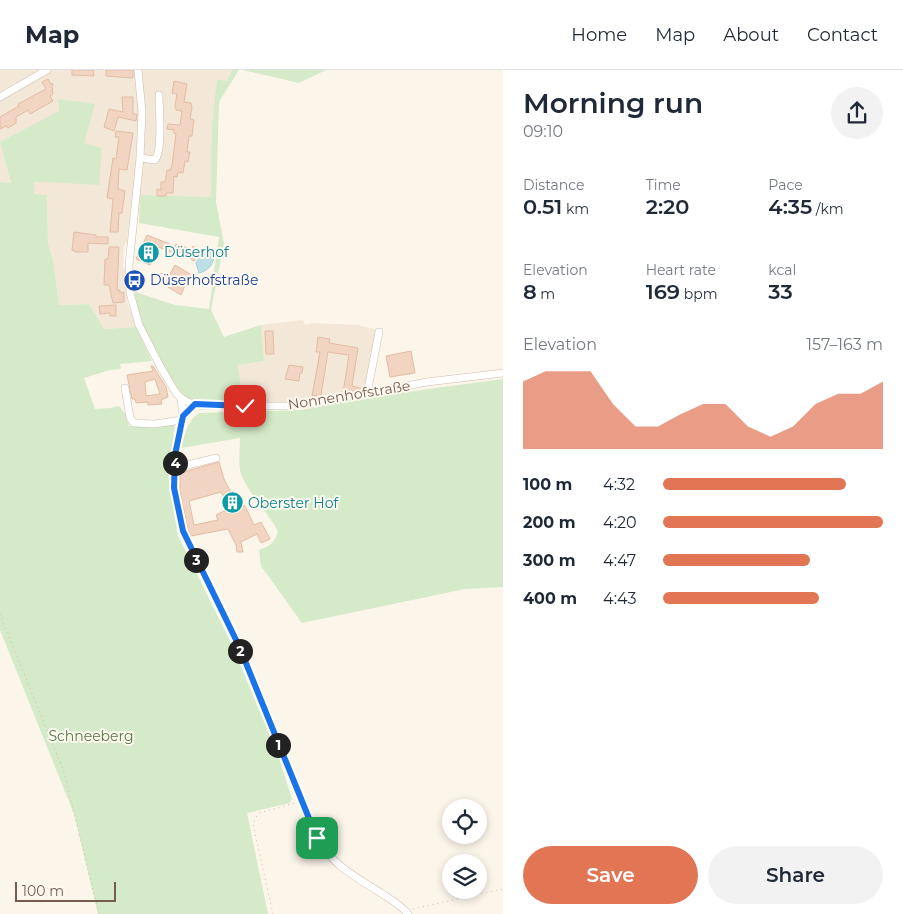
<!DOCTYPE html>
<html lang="en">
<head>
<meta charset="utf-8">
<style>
	:root { --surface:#fff; --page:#f2f2f3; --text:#1f2937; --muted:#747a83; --line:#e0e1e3; --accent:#e17554 }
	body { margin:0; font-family:Montserrat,sans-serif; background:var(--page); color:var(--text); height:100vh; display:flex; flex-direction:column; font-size:19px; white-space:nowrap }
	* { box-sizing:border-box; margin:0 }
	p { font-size:16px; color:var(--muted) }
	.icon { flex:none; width:28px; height:28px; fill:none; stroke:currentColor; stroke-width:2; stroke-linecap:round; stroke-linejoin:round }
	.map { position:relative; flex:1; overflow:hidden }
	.panel { display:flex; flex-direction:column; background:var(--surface); width:400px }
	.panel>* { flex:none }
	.buttons { position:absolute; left:442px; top:729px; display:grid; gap:10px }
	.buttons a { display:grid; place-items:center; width:45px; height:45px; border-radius:50%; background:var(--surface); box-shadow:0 2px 8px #0003; font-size:25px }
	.scale { position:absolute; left:15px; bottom:12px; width:101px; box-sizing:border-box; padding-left:5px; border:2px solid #765c4d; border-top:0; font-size:14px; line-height:18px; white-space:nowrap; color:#765c4d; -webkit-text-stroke:4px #fef9f0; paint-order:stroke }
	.pin { position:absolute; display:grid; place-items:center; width:42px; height:42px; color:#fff; margin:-21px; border-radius:10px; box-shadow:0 2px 8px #0006 }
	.km { position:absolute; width:25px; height:25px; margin:-12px; border-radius:50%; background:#222; color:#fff; font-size:14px; line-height:25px; text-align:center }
	.round { display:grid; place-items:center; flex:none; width:52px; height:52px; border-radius:26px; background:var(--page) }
	.summary { display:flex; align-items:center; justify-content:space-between; height:85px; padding:0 20px }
	h1 { font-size:28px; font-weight:600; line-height:38px }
	.figures { display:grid; grid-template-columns:repeat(3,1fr); gap:8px; height:85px; padding:5px 20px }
	.figures div { display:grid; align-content:center }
	.figures b { font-size:21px; font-weight:600 }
	.figures small { font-size:14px; font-weight:400 }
	.figures p { font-size:14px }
	.chart { height:140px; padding:10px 20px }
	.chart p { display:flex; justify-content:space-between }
	.chart svg { width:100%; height:90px; margin-top:5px; fill:var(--accent); opacity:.7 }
	.cta { display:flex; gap:10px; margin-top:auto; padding:10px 20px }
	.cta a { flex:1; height:58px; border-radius:30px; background:var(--accent); color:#fff; font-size:20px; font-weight:600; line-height:58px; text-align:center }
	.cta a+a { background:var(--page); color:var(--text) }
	ul { padding:0 20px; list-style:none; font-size:16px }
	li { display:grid; grid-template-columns:80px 60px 1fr; align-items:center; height:38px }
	li i { height:12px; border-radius:6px; background:var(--accent) }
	header { display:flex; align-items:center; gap:30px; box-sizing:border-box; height:70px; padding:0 25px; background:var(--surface); border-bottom:1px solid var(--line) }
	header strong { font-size:24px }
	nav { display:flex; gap:28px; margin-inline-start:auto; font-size:18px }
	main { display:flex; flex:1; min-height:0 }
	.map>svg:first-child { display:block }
</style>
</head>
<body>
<header>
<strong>Map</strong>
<nav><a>Home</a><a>Map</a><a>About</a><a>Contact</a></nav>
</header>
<main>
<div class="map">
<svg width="503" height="844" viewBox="0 0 503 844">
	<rect width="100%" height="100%" fill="#fcf5ea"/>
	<g fill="#f3e7d8">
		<polygon points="0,0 232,0 227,11 217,9 211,104 212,127 132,125 127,171 124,175 123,197 125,201 127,231 136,257 104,259 89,234 59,235 53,190 48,173 47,125 34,125 34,112 46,112 84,73 58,29 59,41 0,72 11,113 0,112"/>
		<polygon points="303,250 305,255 312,253 358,255 377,260 366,320 288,332 243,332 238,295 264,291 261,255"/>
	</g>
	<g fill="#d5eac8">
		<path d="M232,0H239L219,32L216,132L224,174L211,240L224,267L261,255L264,291L238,295L243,332C227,332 204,336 189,329C171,319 145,265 138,244C136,237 135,229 135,222L175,235L209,239L219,167L139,153L140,125L211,127L212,56L217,9L227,11Z"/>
		<polygon points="243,0 326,0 299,13"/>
		<polygon points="58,29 95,34 84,73 102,78 99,115 46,112 34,112 34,124 47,125 48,173 53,190 59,235 89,234 104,259 136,257 152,291 120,294 121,299 110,300 84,308 95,339 110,338 119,336 126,345 129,356 148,356 175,354 168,403 178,466 231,573 278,685 292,729 290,733 247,743 268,844 98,844 74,744 0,560 0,112 11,113 0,72 59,41"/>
		<path d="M503,309V517L465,519L302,553L261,496L259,480C270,476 275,473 278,461C267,441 250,426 241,404C238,394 240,379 240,368L181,378C185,365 187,351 199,343L301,340L399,323Z"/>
	</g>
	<path fill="#bedfe5" stroke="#a5cfd7" d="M207,180L214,185C214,194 208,201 199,203L196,193L200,186Z"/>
	<g fill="#f1d5c2" stroke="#e3bca3" fill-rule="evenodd">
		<polygon points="72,0 93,0 94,6 72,5"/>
		<polygon points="106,0 133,0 133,8 106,6"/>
		<polygon points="48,9 50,13 53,14 52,17 53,24 50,26 53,31 30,44 28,40 16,47 16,53 8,58 6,56 0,59 0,47 19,36 18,34 46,19 42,12"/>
		<polygon points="174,11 187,14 184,32 191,33 192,37 190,49 194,50 192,66 189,66 187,82 190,82 188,92 185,91 183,103 178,102 177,107 174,106 173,123 166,123 166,126 157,126 157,119 161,120 161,112 165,112 167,100 170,100 172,96 176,64 174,63 174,60 167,59 168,54 180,55 182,41 176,40 175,36 177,24 172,23"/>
		<polygon points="122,27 133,27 133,44 137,44 136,51 118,47 114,61 104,57 109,39 123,42"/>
		<polygon points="116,61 133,63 127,100 119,99 118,119 125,121 122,143 119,143 118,162 110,162 113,129 107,128 113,88 116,89 119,67 115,67"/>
		<polygon points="74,162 96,165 96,167 108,167 108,174 88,173 88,182 76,182 72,180"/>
		<polygon points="147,165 175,176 176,174 191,179 193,176 201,182 194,191 183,184 182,186 158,177 150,195 136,189"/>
		<polygon points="109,177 119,177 117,220 120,220 120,223 124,222 124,232 113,233 109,215 104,215 105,189 108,189"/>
		<polygon points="175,195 190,204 181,225 168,217 170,214 158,208 161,203 169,206"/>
		<polygon points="116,235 116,246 110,246 110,243 100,244 99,236"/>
		<polygon points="265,261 273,261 274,284 266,284"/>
		<polygon points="318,267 330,269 329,273 358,278 352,316 363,319 343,323 349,285 328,282 321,325 312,326 320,282 316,282"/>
		<polygon points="411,281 415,303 390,307 386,286"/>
		<polygon points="289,295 303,297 302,303 300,303 299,311 285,309"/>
		<path d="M151,296H153L166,317L168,327L161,330L162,334L148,335V332L136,333L135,329H132L127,305L153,301ZM155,309L160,324L146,326L145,312Z"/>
		<path d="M219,392L224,409L237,434L245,436L254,455L261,452L270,469L261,473L257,464L241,472L243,482H237L236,475L228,459L191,466L188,459L180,422V403ZM221,422L230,438L216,445L218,450L194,455L189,431Z"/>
	</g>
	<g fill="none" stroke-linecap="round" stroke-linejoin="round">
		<defs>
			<g id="minor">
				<polyline points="138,0 142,42 140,88 129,195 130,223 139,255 160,296 176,323 181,328 188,332 202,336 288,336 316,333 427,312 503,303"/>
				<polyline points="0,27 47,0"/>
				<path d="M140,88L155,90C163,80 159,39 159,25"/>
				<polyline points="125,318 130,348 134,353 154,354 182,350"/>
				<polyline points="367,324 379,262"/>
				<path d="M181,328L183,346L175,385L174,418L183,461L239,576L317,769C334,796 354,806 381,823C390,829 401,835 408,844"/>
				<polyline points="175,398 216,388"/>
			</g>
		</defs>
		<use href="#minor" stroke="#cebdaf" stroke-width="8"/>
		<g stroke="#d6b8a5" stroke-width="1" stroke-dasharray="1 4" stroke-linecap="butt">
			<polyline points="0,544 64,702 99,844"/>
			<polyline points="413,839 503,819"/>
			<polyline points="273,844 253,754 256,747 259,743 295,733"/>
		</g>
		<use href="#minor" stroke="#fff" stroke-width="7"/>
	</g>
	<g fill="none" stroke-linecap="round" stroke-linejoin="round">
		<defs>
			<polyline id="route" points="245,336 195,334 183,346 175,385 174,418 183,461 239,576 317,768"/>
		</defs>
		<use href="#route" stroke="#fff" stroke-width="10"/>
		<use href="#route" stroke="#1a73e8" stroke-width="6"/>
	</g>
	<defs>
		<symbol id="building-disc" viewBox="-11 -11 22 22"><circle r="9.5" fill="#0f9aa8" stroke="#fef9f0"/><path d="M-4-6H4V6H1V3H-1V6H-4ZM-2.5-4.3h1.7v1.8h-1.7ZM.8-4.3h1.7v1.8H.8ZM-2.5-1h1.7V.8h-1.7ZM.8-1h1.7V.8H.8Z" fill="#fff"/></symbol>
		<symbol id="bus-disc" viewBox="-11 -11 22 22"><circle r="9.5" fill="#1a4fb4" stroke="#fef9f0"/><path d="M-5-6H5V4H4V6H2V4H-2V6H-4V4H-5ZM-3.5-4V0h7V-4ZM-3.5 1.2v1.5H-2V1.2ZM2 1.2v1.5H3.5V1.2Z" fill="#fff"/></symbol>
	</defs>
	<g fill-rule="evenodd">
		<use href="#building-disc" x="136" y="170" width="25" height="25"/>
		<use href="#bus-disc" x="122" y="198" width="25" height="25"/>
		<use href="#building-disc" x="220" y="420" width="25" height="25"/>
	</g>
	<g text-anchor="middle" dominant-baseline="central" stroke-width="4" stroke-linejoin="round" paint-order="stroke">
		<g font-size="14" fill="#0d838f" stroke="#fef9f0" text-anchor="start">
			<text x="164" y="182">Düserhof</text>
			<text x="248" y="433">Oberster Hof</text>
		</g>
		<g font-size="14" fill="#164399" stroke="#fef9f0" text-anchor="start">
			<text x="150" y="210">Düserhofstraße</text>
		</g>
		<g font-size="14" fill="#765c4d" stroke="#fef9f0">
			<text transform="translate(349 325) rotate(-9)">Nonnenhofstraße</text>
		</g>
		<g font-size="14" fill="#547b45" stroke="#fef9f0">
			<text x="91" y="666">Schneeberg</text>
		</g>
	</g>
</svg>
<div class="buttons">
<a><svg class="icon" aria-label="locate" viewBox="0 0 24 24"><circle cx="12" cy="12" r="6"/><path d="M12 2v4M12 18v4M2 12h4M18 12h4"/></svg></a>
<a><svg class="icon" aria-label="layers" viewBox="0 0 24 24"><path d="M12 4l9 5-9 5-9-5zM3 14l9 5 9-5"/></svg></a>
</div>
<div class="scale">100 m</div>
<div class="pin" style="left:317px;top:768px;background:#1e9e55"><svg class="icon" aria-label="arrive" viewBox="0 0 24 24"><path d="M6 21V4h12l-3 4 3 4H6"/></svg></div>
<div class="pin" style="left:245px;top:336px;background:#d93025"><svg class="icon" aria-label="check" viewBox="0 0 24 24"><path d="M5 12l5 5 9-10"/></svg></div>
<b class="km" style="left:278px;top:675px">1</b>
<b class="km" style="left:240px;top:581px">2</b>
<b class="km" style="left:196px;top:490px">3</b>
<b class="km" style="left:175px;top:393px">4</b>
</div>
<section class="panel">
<div class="summary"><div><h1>Morning run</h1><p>09:10</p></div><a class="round"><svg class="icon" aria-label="share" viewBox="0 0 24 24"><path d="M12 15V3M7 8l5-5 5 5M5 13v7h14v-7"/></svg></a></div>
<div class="figures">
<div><p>Distance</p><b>0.51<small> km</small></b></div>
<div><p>Time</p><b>2:20</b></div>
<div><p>Pace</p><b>4:35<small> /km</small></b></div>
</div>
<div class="figures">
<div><p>Elevation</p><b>8<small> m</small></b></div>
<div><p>Heart rate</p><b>169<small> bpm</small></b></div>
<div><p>kcal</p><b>33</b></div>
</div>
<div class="chart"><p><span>Elevation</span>157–163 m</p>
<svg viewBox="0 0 160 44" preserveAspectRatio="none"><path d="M0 44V11L10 6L20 6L30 6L40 22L50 33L60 33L70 27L80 22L90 22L100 33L110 38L120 33L130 22L140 17L150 17L160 11V44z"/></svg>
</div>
<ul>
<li><b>100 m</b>4:32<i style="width:83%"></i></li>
<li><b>200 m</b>4:20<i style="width:100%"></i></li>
<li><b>300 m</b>4:47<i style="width:67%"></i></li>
<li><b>400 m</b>4:43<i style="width:71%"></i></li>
</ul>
<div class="cta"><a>Save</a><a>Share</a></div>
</section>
</main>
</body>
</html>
